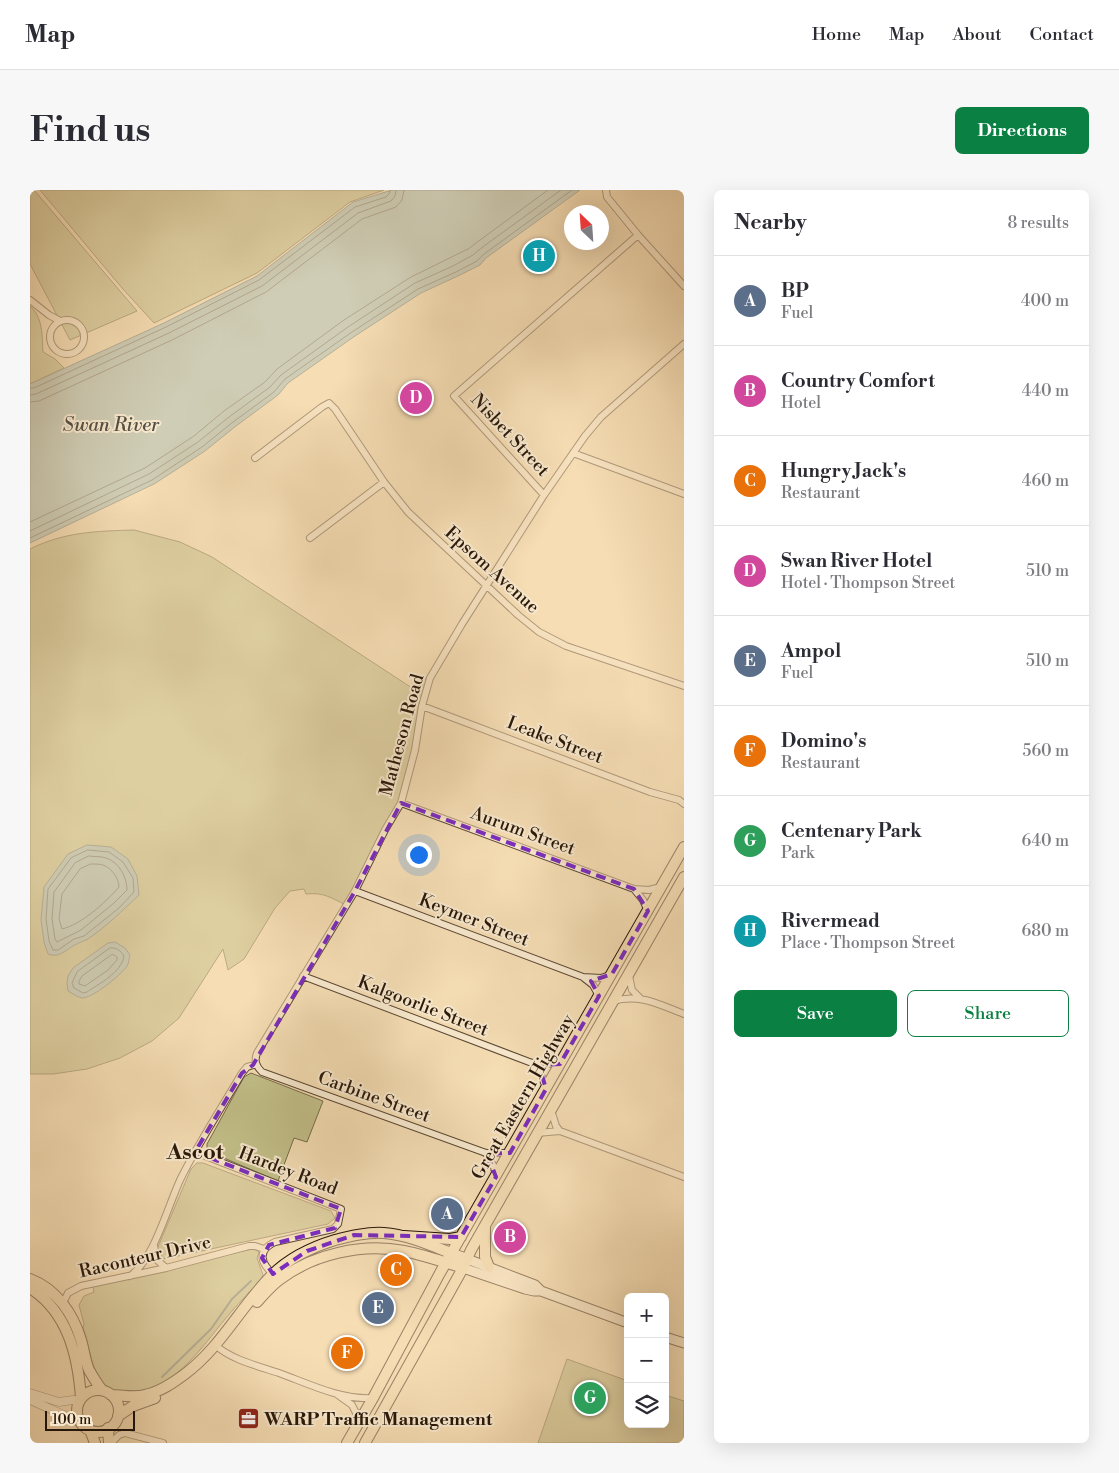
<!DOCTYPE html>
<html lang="en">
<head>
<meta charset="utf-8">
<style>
	:root { --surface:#fff; --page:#f7f7f7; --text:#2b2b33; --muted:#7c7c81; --line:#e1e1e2; --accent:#0b8043 }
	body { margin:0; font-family:"Libre Bodoni",serif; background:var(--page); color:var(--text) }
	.controls { position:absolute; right:15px; bottom:15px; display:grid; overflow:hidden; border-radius:8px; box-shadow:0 5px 20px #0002 }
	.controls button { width:45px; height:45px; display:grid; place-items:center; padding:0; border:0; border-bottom:1px solid var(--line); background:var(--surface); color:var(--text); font:25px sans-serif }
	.compass { position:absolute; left:534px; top:15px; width:45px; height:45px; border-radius:50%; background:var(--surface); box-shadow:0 5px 20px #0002; rotate:335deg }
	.scale { position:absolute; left:15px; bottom:12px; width:90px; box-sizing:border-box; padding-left:5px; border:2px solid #291709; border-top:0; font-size:14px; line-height:18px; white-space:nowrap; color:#291709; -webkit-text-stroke:4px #f8e9ce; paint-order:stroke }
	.you { position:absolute; left:388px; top:664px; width:18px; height:18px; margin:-12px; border:4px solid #fff; border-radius:50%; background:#1a73e8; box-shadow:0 0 0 8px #1a73e833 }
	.badge { display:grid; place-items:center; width:32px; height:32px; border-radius:50%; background:var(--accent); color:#fff; font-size:16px; font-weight:700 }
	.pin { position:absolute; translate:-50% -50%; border:2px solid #fff; box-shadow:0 1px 5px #0006 }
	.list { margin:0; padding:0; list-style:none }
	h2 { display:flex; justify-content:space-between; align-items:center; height:65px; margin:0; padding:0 20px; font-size:21px }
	h2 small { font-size:16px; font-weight:400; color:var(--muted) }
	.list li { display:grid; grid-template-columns:32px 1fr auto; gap:15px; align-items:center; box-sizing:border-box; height:90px; padding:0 20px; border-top:1px solid var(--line) }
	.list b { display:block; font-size:19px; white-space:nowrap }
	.list p { margin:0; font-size:16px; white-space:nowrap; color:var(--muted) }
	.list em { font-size:16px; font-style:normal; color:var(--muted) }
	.actions { display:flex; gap:10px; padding:15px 20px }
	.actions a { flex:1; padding:11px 0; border:1px solid var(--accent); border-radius:8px; text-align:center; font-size:18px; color:var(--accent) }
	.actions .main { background:var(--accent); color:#fff }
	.icon { flex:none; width:28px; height:28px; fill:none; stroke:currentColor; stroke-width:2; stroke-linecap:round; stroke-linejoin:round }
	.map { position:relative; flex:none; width:654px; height:1253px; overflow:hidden; border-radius:8px }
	header { display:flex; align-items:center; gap:30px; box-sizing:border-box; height:70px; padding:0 25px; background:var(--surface); border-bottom:1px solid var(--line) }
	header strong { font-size:24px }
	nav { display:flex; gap:28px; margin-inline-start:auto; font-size:18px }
	.intro { display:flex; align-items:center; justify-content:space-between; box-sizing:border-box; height:120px; padding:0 30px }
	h1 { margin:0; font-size:35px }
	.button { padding:12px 22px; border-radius:8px; background:var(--accent); color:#fff; font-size:18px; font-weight:700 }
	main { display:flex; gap:30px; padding:0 30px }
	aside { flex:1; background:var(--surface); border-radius:8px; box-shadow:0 5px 20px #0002 }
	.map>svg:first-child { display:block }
	.green { fill:#c2bf89; stroke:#766b49 }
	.water { fill:#a0bab7; stroke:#707971 }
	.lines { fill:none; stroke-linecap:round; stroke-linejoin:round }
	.shore { stroke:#646860; stroke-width:1 }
	.stream { stroke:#707971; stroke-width:2 }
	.minor-casing { stroke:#5c4834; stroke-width:8 }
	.tertiary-casing { stroke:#5c4834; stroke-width:9 }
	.secondary-casing { stroke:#291709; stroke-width:11 }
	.primary-casing { stroke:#291709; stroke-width:12 }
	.trunk-casing { stroke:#291709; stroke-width:12 }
	.minor { stroke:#f8e9ce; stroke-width:6 }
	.tertiary { stroke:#f8e9ce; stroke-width:8 }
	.secondary { stroke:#f8e9ce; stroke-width:9 }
	.primary { stroke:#f5ddb4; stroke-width:10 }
	.trunk { stroke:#f5ddb4; stroke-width:10 }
	.marked { fill:none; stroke:#7b2cbf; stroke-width:4; stroke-dasharray:10 6; stroke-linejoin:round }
	.labels { text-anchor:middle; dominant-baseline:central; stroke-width:4; stroke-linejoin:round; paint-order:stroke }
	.street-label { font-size:18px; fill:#291709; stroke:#f8e9ce }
	.poi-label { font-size:18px; font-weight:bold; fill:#291709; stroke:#f8e9ce; text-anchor:start }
	.water-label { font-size:19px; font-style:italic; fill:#535046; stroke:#f8e9ce }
	.district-label { font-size:22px; font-weight:bold; fill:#291709; stroke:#f8e9ce }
</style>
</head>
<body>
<header>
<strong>Map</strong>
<nav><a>Home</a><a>Map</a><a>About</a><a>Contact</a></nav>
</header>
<div class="intro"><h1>Find us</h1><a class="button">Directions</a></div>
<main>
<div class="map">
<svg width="654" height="1253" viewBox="0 0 654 1253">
	<rect width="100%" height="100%" fill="#f5ddb4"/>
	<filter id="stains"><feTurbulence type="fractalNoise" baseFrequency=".004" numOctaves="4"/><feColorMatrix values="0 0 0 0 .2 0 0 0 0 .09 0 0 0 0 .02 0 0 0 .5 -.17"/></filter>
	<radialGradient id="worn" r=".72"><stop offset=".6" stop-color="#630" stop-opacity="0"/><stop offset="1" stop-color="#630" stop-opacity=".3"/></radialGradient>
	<path class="green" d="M0,0H4L107,121L40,150L0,74Z
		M10,0H354L320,12L227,83L124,133L92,98Z
		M0,116C13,127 12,146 13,162L25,169L34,178L0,194Z
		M104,340L150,352L182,367L382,498L386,491L400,488L371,613L316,715C301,708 294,702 276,704L274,699L260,701L245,718L214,769L198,780L193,759L149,828L122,851L90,868L57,879L23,884H0V359C34,342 67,341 104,340Z
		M221,883L293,911L277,952L264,948L248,991L182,963L177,959V954L214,887Z
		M167,973H173L301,1021L305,1028L298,1034L134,1069L130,1064L127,1059L161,979Z
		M223,1059H227L229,1063L227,1068L233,1085L230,1091C218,1103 207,1115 196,1128C172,1157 139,1207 95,1202C89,1201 82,1202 77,1197C61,1184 60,1156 53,1138L54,1134L49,1115L54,1106L64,1102L62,1094Z
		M537,1169L598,1191V1234H635V1205L654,1211V1253H508Z"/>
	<path class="water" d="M362,0H550L456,68L450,75L428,86L391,103L325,146L258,193L248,205L206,236L175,261L124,294L0,353V194L134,133L227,86L323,12Z
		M57,655L81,657L98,669L107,686L109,705C93,720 76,737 58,749C54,751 50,752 47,754C37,758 30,769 18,764L14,752L11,730L14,697L38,664Z
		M85,752L95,758L100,765C99,768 99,773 97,776C91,785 63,808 52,808C47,807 42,803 38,801L37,793L38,786L43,778L78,753Z"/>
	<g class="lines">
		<path class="shore" d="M0,198H4L136,137L229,90L325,17L356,7L359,4L360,0
			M0,205L6,204L139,143L232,96L328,23L361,11L365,6L366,0
			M0,212L9,211L142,150L236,102L332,29L366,17L372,10L374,0
			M0,332L115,278L164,246L194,221L235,192L247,179L314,130L381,87L438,59L446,53L518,0
			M0,341L119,284L168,252L199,227L240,197L251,185L318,137L385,93L423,76L443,65L450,59L531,0
			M0,348L122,290L172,257L203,232L244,202L255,189L322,142L388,99L426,82L447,71L454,64L542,0
			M58,660L79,662L93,672L103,688L104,702L89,718L54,746L44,749L28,760H23L19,751L16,729L18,699L41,668Z
			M59,666C64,667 71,666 76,668C89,672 97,687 97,700L84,713L51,740L27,752L25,749L22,729L24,702L45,673Z
			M61,674C65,674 70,674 73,675C82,678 89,689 89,697C75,713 52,734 32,739L29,729L32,704L50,679Z
			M80,758C86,757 91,761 94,766C91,783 70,793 57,802L53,803L44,798L42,793L47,782Z
			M84,765L87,767V770L78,780L55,796L49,794V791L52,786L81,765Z"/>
		<path class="stream" d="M132,1187L181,1139L202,1109L221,1091"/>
		<defs>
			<path id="minor" d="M576,0L577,7L608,45L654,96
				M0,110L19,125L30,131
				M20 147a17 17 0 1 1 34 0a17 17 0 1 1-34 0Z
				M543,263L654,304
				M225,268L292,217L299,213L305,219L354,292L378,322L488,425L509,442L536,456L654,496
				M514,305L424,206L608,45
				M280,348L354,292
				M392,516L620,602L649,610L654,614
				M371,613L604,699L619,700L631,697
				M604,699L613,710L618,721
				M325,701L553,787L571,788L580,785
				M273,786L502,873L530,874
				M599,786L602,800L610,808
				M554,788L563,795L569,806
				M583,811C610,803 630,815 654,824
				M502,873L512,887L516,898
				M521,920L526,936L530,941
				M507,943L530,941L654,987
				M165,962L311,1019L308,1034L303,1039L245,1052C226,1061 231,1074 245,1086
				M456,963L464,977L466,987
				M480,963H456L232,882C226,876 224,871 227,863L325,701L355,640L371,613L385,560L392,516L400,488L432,434L514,305L555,246L571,227L654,154
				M124,1055L126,1069L136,1078
				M100,1086C124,1070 138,1015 151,988C169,952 192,917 212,883L217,877L226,874
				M32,1115L38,1103L51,1096L136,1078L219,1056H225L234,1059
				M185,1155C202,1170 228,1176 249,1183C279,1194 311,1210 343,1208
				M308,1205L322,1215L330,1231
				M81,1253L89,1245L95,1243L133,1253"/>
			<path id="tertiary" d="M0,1203L29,1212L43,1210L49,1211
				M0,1210L43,1229L49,1230"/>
			<path id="secondary" d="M437,1069L505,1095L511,1101L598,1133
				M433,1078L495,1099L504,1101H511
				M635,1147L654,1153"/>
			<path id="primary" d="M0,1089C26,1099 43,1123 51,1150C54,1160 55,1171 59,1180C63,1187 67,1194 72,1200
				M0,1098C38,1122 48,1166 51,1208
				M227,1112C234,1104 241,1096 249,1090C283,1064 332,1053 374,1061C394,1065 414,1072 433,1078
				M47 1221a21 21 0 1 1 42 0a21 21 0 1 1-42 0Z
				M81,1205C93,1205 104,1208 115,1205C130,1202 143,1193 155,1184C191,1157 211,1116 242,1085C259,1068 282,1057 305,1050C321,1046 337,1042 354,1043C382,1045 410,1060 437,1069
				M88,1226L103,1216L125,1208
				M78,1238L79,1253
				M60,1240L65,1253"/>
			<path id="trunk" d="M455,1037V1067L459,1077
				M374,1046L420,1049L431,1047
				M317,1253L343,1208L410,1083L654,657
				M335,1253L433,1078L441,1060L654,687"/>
		</defs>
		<use href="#minor" class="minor-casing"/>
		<use href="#tertiary" class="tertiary-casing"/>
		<use href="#secondary" class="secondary-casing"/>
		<use href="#primary" class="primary-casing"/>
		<use href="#trunk" class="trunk-casing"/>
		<use href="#minor" class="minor"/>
		<use href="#tertiary" class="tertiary"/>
		<use href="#secondary" class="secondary"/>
		<use href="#primary" class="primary"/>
		<use href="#trunk" class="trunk"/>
	</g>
	<path d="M0 0H654V1253H0ZM371,613L604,699L618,721L582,784L561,791L569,806L530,874L509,875L516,899L480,963L457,964L466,987L431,1047L324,1045L277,1061L243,1084L232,1068L239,1055L305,1038L311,1019L165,962L212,883L223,875L325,701Z" fill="#f5ddb4" fill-opacity=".55" fill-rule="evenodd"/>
	<path class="marked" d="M371,613L604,699L618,721L582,784L561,791L569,806L530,874L509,875L516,899L480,963L457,964L466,987L431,1047L324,1045L277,1061L243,1084L232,1068L239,1055L305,1038L311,1019L165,962L212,883L223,875L325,701Z"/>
	<defs>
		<symbol id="office-square" viewBox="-11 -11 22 22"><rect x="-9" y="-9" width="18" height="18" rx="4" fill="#8f2418" stroke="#f8e9ce"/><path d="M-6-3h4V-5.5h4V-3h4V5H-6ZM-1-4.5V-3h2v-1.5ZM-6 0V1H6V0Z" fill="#fff"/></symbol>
	</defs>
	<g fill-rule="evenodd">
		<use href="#office-square" x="206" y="1216" width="25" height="25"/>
	</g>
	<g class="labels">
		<g class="street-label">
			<text transform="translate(480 245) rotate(47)">Nisbet Street</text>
			<text transform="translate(462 380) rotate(42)">Epsom Avenue</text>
			<text transform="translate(372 545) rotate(-75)">Matheson Road</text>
			<text transform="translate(525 550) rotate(21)">Leake Street</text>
			<text transform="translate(493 641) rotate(20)">Aurum Street</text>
			<text transform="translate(444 730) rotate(21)">Keymer Street</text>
			<text transform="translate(393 816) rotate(21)">Kalgoorlie Street</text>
			<text transform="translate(344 907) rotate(20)">Carbine Street</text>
			<text transform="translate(493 907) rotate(-60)">Great Eastern Highway</text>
			<text transform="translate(258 981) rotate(21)">Hardey Road</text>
			<text transform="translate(115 1067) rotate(-13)">Raconteur Drive</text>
		</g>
		<g class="poi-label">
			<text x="234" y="1229">WARP Traffic Management</text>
		</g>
		<g class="water-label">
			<text x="81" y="235">Swan River</text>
		</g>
		<g class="district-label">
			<text x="165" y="962">Ascot</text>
		</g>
	</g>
	<rect width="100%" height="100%" filter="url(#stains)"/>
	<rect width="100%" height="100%" fill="url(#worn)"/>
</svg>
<div class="controls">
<button>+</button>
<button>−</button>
<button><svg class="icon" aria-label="layers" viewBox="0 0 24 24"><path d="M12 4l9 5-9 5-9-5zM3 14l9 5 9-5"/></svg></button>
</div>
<svg class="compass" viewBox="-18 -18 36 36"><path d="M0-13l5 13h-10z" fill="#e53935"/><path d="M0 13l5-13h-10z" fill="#7c7c81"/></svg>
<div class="scale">100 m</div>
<div class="you"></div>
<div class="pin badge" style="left:417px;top:1024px;background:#5c6f8a">A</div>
<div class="pin badge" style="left:480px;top:1047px;background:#d1479c">B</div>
<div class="pin badge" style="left:366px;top:1080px;background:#e8710a">C</div>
<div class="pin badge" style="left:386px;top:208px;background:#d1479c">D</div>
<div class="pin badge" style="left:348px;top:1118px;background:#5c6f8a">E</div>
<div class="pin badge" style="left:317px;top:1163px;background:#e8710a">F</div>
<div class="pin badge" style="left:560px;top:1208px;background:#2e9e5b">G</div>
<div class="pin badge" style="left:509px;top:66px;background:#0f9aa8">H</div>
</div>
<aside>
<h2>Nearby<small>8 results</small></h2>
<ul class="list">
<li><span class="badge" style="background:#5c6f8a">A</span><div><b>BP</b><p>Fuel</p></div><em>400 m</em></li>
<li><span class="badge" style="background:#d1479c">B</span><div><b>Country Comfort</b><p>Hotel</p></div><em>440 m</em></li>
<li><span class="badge" style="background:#e8710a">C</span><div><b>Hungry Jack's</b><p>Restaurant</p></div><em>460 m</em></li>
<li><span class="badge" style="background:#d1479c">D</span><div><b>Swan River Hotel</b><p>Hotel · Thompson Street</p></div><em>510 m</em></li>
<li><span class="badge" style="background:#5c6f8a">E</span><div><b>Ampol</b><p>Fuel</p></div><em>510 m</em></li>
<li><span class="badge" style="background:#e8710a">F</span><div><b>Domino's</b><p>Restaurant</p></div><em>560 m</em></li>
<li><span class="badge" style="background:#2e9e5b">G</span><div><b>Centenary Park</b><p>Park</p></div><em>640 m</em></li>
<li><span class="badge" style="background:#0f9aa8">H</span><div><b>Rivermead</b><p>Place · Thompson Street</p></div><em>680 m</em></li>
</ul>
<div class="actions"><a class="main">Save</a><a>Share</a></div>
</aside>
</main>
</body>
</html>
